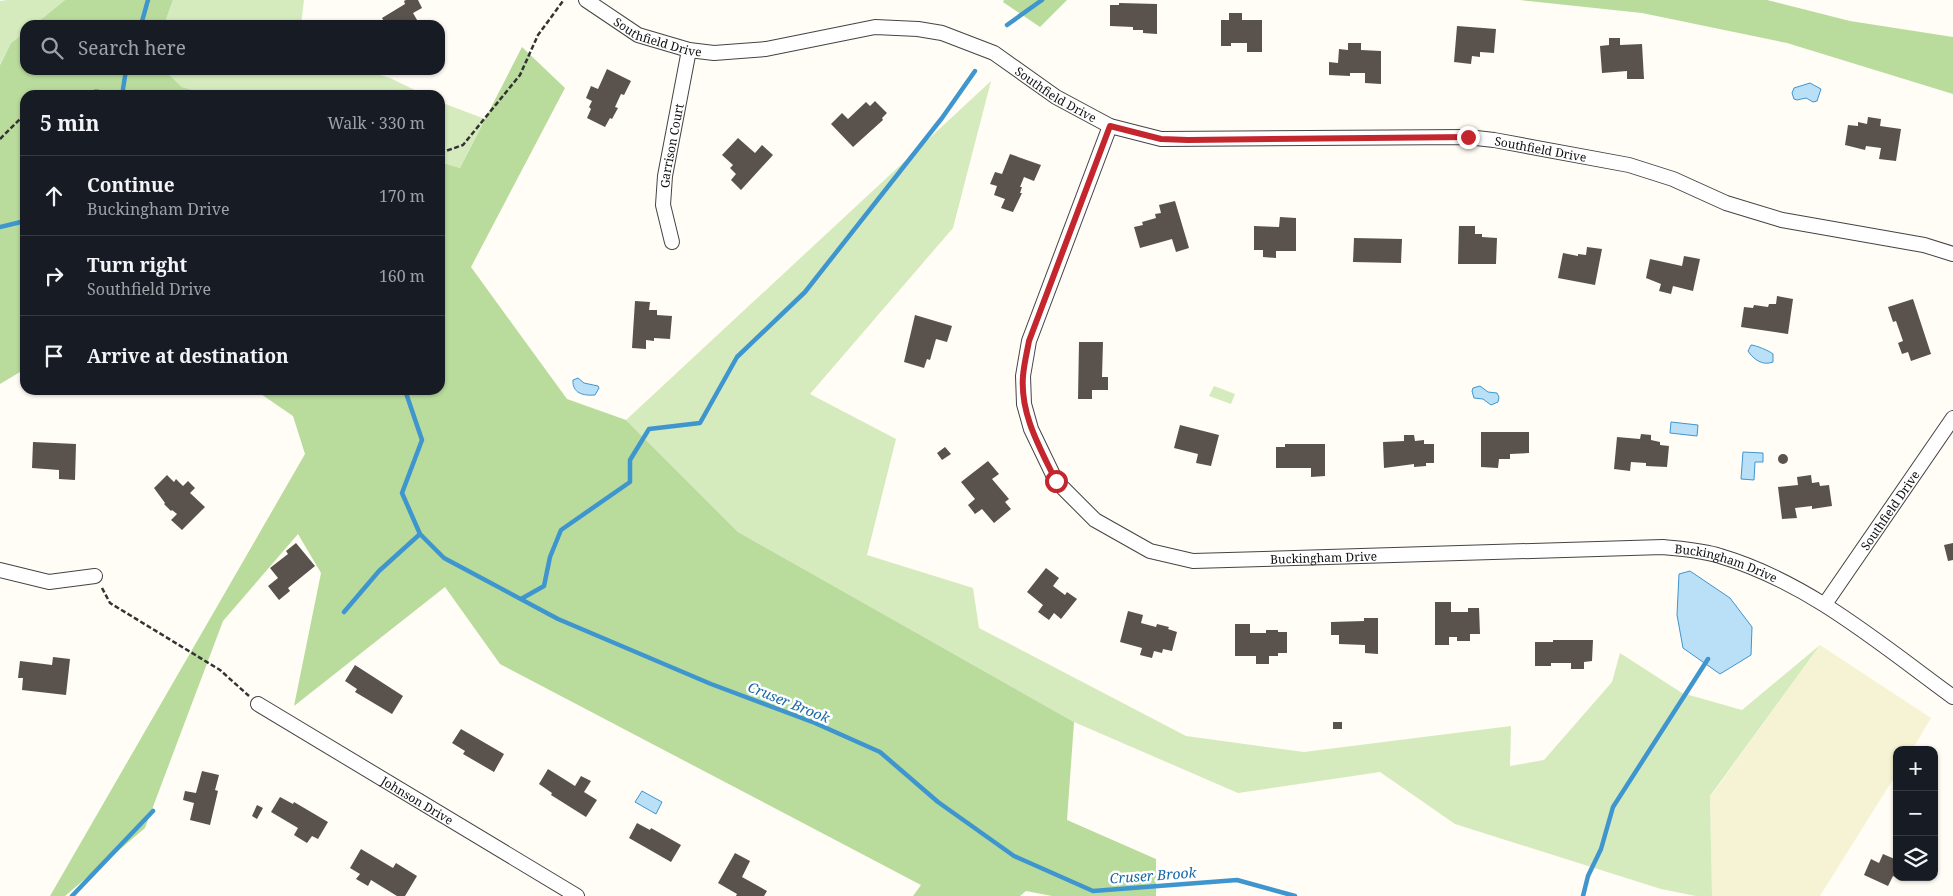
<!DOCTYPE html>
<html lang="en">
<head>
<meta charset="utf-8">
<style>
	:root { --surface:#171b24; --page:#20242c; --text:#f1f3f6; --muted:#9ea1a6; --line:#363941 }
	body { margin:0; font-family:"Noto Serif",serif; background:var(--page); color:var(--text) }
	.controls { position:absolute; right:15px; bottom:15px; display:grid; overflow:hidden; border-radius:10px; box-shadow:0 1px 4px #0004 }
	.controls button { width:45px; height:45px; display:grid; place-items:center; padding:0; border:0; border-bottom:1px solid var(--line); background:var(--surface); color:var(--text); font:25px sans-serif }
	.stop { position:absolute; width:15px; height:15px; margin:-11px; border:4px solid #c4262e; border-radius:50%; background:#fff }
	.stop.end { background:#c4262e; border-color:#fff; box-shadow:0 1px 5px #0008 }
	.list { margin:0; padding:0; list-style:none }
	h2 { display:flex; justify-content:space-between; align-items:center; height:65px; margin:0; padding:0 20px; font-size:21px }
	h2 small { font-size:16px; font-weight:400; color:var(--muted) }
	.list li { display:grid; grid-template-columns:32px 1fr auto; gap:15px; align-items:center; box-sizing:border-box; height:80px; padding:0 20px; border-top:1px solid var(--line) }
	.list b { display:block; font-size:19px; white-space:nowrap }
	.list p { margin:0; font-size:16px; white-space:nowrap; color:var(--muted) }
	.list em { font-size:16px; font-style:normal; color:var(--muted) }
	.icon { flex:none; width:28px; height:28px; fill:none; stroke:currentColor; stroke-width:2; stroke-linecap:round; stroke-linejoin:round }
	.map { position:relative; flex:none; width:1953px; height:896px; overflow:hidden }
	.search { position:absolute; background:var(--surface); box-shadow:0 1px 4px #0004; left:20px; top:20px; width:425px; height:55px; display:flex; align-items:center; gap:12px; box-sizing:border-box; padding:0 18px; border-radius:15px; color:var(--muted); font-size:19px }
	.panel { position:absolute; background:var(--surface); box-shadow:0 1px 4px #0004; left:20px; top:90px; width:425px; height:305px; border-radius:15px }
	.map>svg:first-child { display:block }
	.farmland { fill:#f6f3d4 }
	.green { fill:#d5ebbd }
	.forest { fill:#b9dc9c }
	.water { fill:#b9e0f7; stroke:#3f96cf }
	.lines { fill:none; stroke-linecap:round; stroke-linejoin:round }
	.stream { stroke:#3f96cf; stroke-width:4.5 }
	.building { fill:#5a524d }
	.street-casing { stroke:#444; stroke-width:16 }
	.path { stroke:#333; stroke-width:2.5; stroke-dasharray:5 2.5; stroke-linecap:butt }
	.street { stroke:#fff; stroke-width:14 }
	.route { stroke:#c4262e; stroke-width:6 }
	.labels { text-anchor:middle; dominant-baseline:central; stroke-width:5; stroke-linejoin:round; paint-order:stroke }
	.street-label { font-size:12px; fill:#111; stroke:#fff }
	.water-label { font-size:14px; font-style:italic; fill:#1768a6; stroke:#fff }
</style>
</head>
<body>
<div class="map">
<svg width="1953" height="896" viewBox="0 0 1953 896">
	<rect width="100%" height="100%" fill="#fffdf5"/>
	<path class="farmland" d="M1820,645L1931,718L1912,750H1897V773L1820,896H1712L1710,797Z"/>
	<path class="green" d="M7,0H65L34,25H25V32L11,43L0,64V1Z
		M173,0H304L301,25H164Z
		M164,70H363L390,78L425,95H209L182,87Z
		M991,81L953,228L810,394L896,439L867,555L973,588L979,628L1186,736L1304,752L1511,726L1510,766L1544,760L1612,682L1620,653L1682,693L1742,710L1820,645L1710,796L1712,896H1696L1661,889L1455,824L1380,772L1238,793L1074,722L738,532L626,420Z
		M440,102L485,119L460,168L440,162Z
		M1214,386L1235,394L1231,404L1209,396Z"/>
	<path class="forest" d="M65,0H173L164,25H34Z
		M1004,0H1067L1040,27L1003,2Z
		M1520,0H1767L1850,21L1953,37V94L1787,43L1642,13Z
		M25,32V70H164L182,87L209,95H25V369L0,384V65L11,43Z
		M522,47L565,88L471,267L567,399L626,420L738,532L1074,722L1067,820L1156,859V896H1052L1026,891L1020,896H913L921,885L500,664L445,587L294,706L321,573L298,534L223,621L145,828L65,896H50L305,454L293,416L255,390H440V162L460,168Z"/>
	<path class="water" d="M1810,83L1821,89L1817,101L1813,102L1806,98L1797,100L1794,99L1792,93L1794,88Z
		M1751,345C1755,345 1770,351 1773,354V362C1763,366 1754,360 1748,351Z
		M578,378L584,383L598,386L599,388L595,395C583,396 572,393 573,380Z
		M1480,386L1488,392L1497,393L1499,397L1498,402L1491,405L1483,399L1474,398L1472,391L1473,388Z
		M1671,422L1698,425L1697,436L1670,433Z
		M1743,452L1763,453V462H1755L1754,480L1741,479Z
		M1690,571L1730,598L1752,627L1751,655L1720,674L1683,648L1677,615L1679,574Z
		M642,791L662,802L656,814L635,802Z"/>
	<g class="lines">
		<path class="stream" d="M141,25L148,0
			M1007,25L1042,0
			M123,89L126,70
			M0,227L25,221
			M405,390L422,440L402,493L420,534L444,558L558,619L711,684L815,723L880,752L938,802L1014,856L1093,891L1237,880L1295,896
			M521,599L544,586L550,557L561,530L630,482V460L649,429L700,423L737,357L805,292L942,118L975,71
			M344,612L379,571L420,534
			M72,896L153,811
			M1583,896L1588,876L1601,849L1613,807L1708,659"/>
	</g>
	<path class="building" d="M406,0H418L422,8L413,13L420,25H386L382,18L405,4L404,1Z
		M1119,3L1157,4V34L1143,33V30H1133V27L1110,26V5H1119Z
		M1229,13H1242V20H1262V52H1247V43H1231V46H1221V20H1229Z
		M1457,26L1496,29L1494,53L1480,52V57L1472,56L1471,64L1454,62Z
		M1609,38H1620V45L1642,44L1644,79H1627V71L1602,73L1600,46L1609,45Z
		M1348,43H1361V50L1381,51V84L1365,83V73H1350V76L1329,75V62L1338,63L1339,49L1348,50Z
		M607,69L631,81L624,95L621,94L615,107L618,108L612,119L610,118L605,127L587,118L591,109L589,107L592,101L586,98L591,86L598,89Z
		M875,101L887,113L882,118L883,120L853,147L831,124L842,113L848,119L866,102L870,106Z
		M1868,117L1881,119L1880,126L1901,129L1896,161L1879,159L1881,148L1866,146L1865,150L1845,145L1848,125L1858,126V122L1867,124Z
		M738,138L755,153L762,145L773,155L741,190L731,180L736,174L730,168L733,165L722,155Z
		M1010,154L1041,165L1034,181L1024,177L1020,187H1022L1020,193H1022L1013,212L1001,208L1005,199L994,195L997,186L990,184L995,172L1002,174Z
		M1175,201L1189,248L1176,252L1172,239L1140,248L1134,227L1143,225L1142,222L1156,218L1155,214L1161,213L1159,205Z
		M1280,217L1296,218V251H1276V258L1263,257V250H1254V226L1279,227Z
		M1459,226H1475V234H1482V237L1497,238L1496,264H1458Z
		M1354,238L1402,239L1401,263L1353,262Z
		M1587,247L1602,249L1595,285L1558,278L1563,253L1578,256V254L1586,255Z
		M1684,256L1700,259L1693,291L1673,286L1671,294L1659,291L1661,284L1646,278L1650,259L1682,266Z
		M1777,296L1793,299L1788,334L1741,327L1744,307L1753,308L1754,305L1768,307L1769,304H1776Z
		M1913,299L1931,354L1911,361L1908,352L1902,354L1898,343L1903,341L1896,321L1893,322L1888,307Z
		M635,301L650,302L649,310H657V315L672,316L670,339L654,338V341L646,340V349L632,348Z
		M915,315L952,326L947,342L936,339L930,360L927,359L924,368L904,362Z
		M1079,342H1103L1102,377H1108V390H1092V399H1078Z
		M1180,425L1219,435L1211,466L1196,463L1198,454L1174,448Z
		M1481,432H1529V453L1510,454V459H1499L1498,468L1481,467Z
		M1641,434L1651,435V440L1660,442V445L1669,446L1667,467L1646,466V463L1631,462L1630,471L1614,469L1617,437L1640,439Z
		M1404,435H1414L1415,441L1424,440V444H1434V463H1426V466L1414,467V464L1384,468L1383,442L1404,441Z
		M33,442L76,444L75,480L59,479V470L32,468Z
		M1285,444H1325V476L1311,477V468H1276V447H1285Z
		M945,447L951,454L942,460L937,453Z
		M1778 459a5 5 0 1 1 10 0a5 5 0 1 1-10 0Z
		M988,461L999,474L992,479L1009,499L1005,502L1011,509L994,523L982,509L975,514L968,505L975,499L961,482Z
		M167,475L174,482L176,479L183,486L188,481L195,488L190,493L205,507L182,530L171,520L177,514L172,510L171,511L164,504L165,503L154,488Z
		M1811,475L1812,483L1819,482L1820,486L1829,485L1832,506L1812,509V506L1795,508L1797,518L1782,519L1778,487L1798,485L1797,477Z
		M296,543L315,566L288,588L290,591L279,600L268,586L278,578L270,568L288,554L286,551Z
		M1953,543V560L1948,561L1944,545Z
		M1046,568L1059,578L1053,586L1065,595L1067,592L1077,599L1061,619L1054,613L1049,620L1038,612L1043,605L1027,592Z
		M1435,602H1451V612H1468V608H1479L1480,634H1470V641H1457V637H1449V645H1435Z
		M1128,611L1143,615L1141,623L1156,627L1157,624L1169,627L1168,629L1177,632L1172,651L1163,649L1162,653L1154,651L1152,658L1140,655L1142,648L1120,642Z
		M1364,618H1378V654L1365,653V645L1339,644V635H1331V622L1364,621Z
		M1235,624H1250V633H1266V630H1278V632H1287V653H1278V656H1269V664H1256V656H1235Z
		M1553,640H1593L1592,661L1584,662V669H1571V663H1551V666H1535V642H1553Z
		M53,657L70,659L66,695L22,690L23,678H18L20,661L52,665Z
		M355,665L403,696L392,714L355,692L357,689L345,681Z
		M1333,722H1342V729H1333Z
		M461,729L504,754L494,772L463,754L465,751L452,743Z
		M548,769L575,786L581,776L591,781L584,792L597,800L586,817L551,795L552,793L539,784Z
		M202,771L219,775L215,790L218,791L210,825L190,820L194,803L183,800L185,791L196,793Z
		M280,797L293,804L294,802L328,822L318,839L312,836L307,843L294,835L298,828L271,812Z
		M257,805L263,808L257,819L252,816Z
		M637,823L650,830L651,828L681,845L671,862L629,838Z
		M361,849L393,868L396,863L417,876L405,896H397L371,880L368,886L356,879L360,874L350,868Z
		M735,853L750,861L742,877L767,891L764,896H736L737,894L718,883Z
		M1883,854L1897,860V878L1893,876L1888,886L1864,875L1871,859L1879,863Z"/>
	<g class="lines">
		<defs>
			<g id="street">
				<path id="s1" d="M586,0L638,35L689,50L714,53L766,49L875,27L918,29L942,33L994,53L1056,97L1110,126L1161,139L1467,137L1494,140L1629,165L1673,179L1726,203L1782,220L1924,245L1953,254"/>
				<path id="s2" d="M1110,126L1029,341L1023,376L1024,404L1031,429L1056,481L1095,520L1150,551L1193,561L1663,547C1682,549 1702,550 1720,556C1808,582 1879,643 1953,697"/>
				<path id="s3" d="M672,242L663,205L665,176L689,50"/>
				<path d="M0,570L49,582L95,576"/>
				<path id="s4" d="M1825,604L1953,418"/>
				<path id="s5" d="M258,704L577,896"/>
			</g>
		</defs>
		<use href="#street" class="street-casing"/>
		<path class="path" d="M43,95L45,92L100,91L114,95
			M0,139L25,114
			M440,153L463,145L520,75L538,35L563,1
			M102,588L110,603L220,670L249,696"/>
		<use href="#street" class="street"/>
	</g>
	<g class="lines">
		<path class="route" d="M1056,481C1040,448 1020,414 1023,376C1024,364 1027,352 1029,341L1110,126L1161,139L1188,140L1468,137"/>
	</g>
	<g class="labels">
		<g class="street-label">
			<text stroke="none"><textPath href="#s1" startOffset="82">Southfield Drive</textPath></text>
			<text stroke="none"><textPath href="#s1" startOffset="502">Southfield Drive</textPath></text>
			<text stroke="none"><textPath href="#s3" startOffset="98">Garrison Court</textPath></text>
			<text stroke="none"><textPath href="#s1" startOffset="998">Southfield Drive</textPath></text>
			<text stroke="none"><textPath href="#s4" startOffset="114">Southfield Drive</textPath></text>
			<text stroke="none"><textPath href="#s2" startOffset="670">Buckingham Drive</textPath></text>
			<text stroke="none"><textPath href="#s2" startOffset="1075">Buckingham Drive</textPath></text>
			<text stroke="none"><textPath href="#s5" startOffset="186">Johnson Drive</textPath></text>
		</g>
		<g class="water-label">
			<text transform="translate(789 702) rotate(22)">Cruser Brook</text>
			<text transform="translate(1153 875) rotate(-4)">Cruser Brook</text>
		</g>
	</g>
</svg>
<div class="controls">
<button>+</button>
<button>−</button>
<button><svg class="icon" aria-label="layers" viewBox="0 0 24 24"><path d="M12 4l9 5-9 5-9-5zM3 14l9 5 9-5"/></svg></button>
</div>
<div class="stop" style="left:1056px;top:481px"></div>
<div class="stop end" style="left:1468px;top:137px"></div>
<div class="search"><svg class="icon" aria-label="search" viewBox="0 0 24 24"><circle cx="10" cy="10" r="6"/><path d="M15 15l6 6"/></svg>Search here</div>
<section class="panel">
<h2>5 min<small>Walk · 330 m</small></h2>
<ul class="list">
<li><svg class="icon" aria-label="ahead" viewBox="0 0 24 24"><path d="M12 20V5M6 11l6-6 6 6"/></svg><div><b>Continue</b><p>Buckingham Drive</p></div><em>170 m</em></li>
<li><svg class="icon" aria-label="right" viewBox="0 0 24 24"><path d="M7 20v-9h11M14 6l5 5-5 5"/></svg><div><b>Turn right</b><p>Southfield Drive</p></div><em>160 m</em></li>
<li><svg class="icon" aria-label="arrive" viewBox="0 0 24 24"><path d="M6 21V4h12l-3 4 3 4H6"/></svg><div><b>Arrive at destination</b></div></li>
</ul>
</section>
</div>
</body>
</html>
